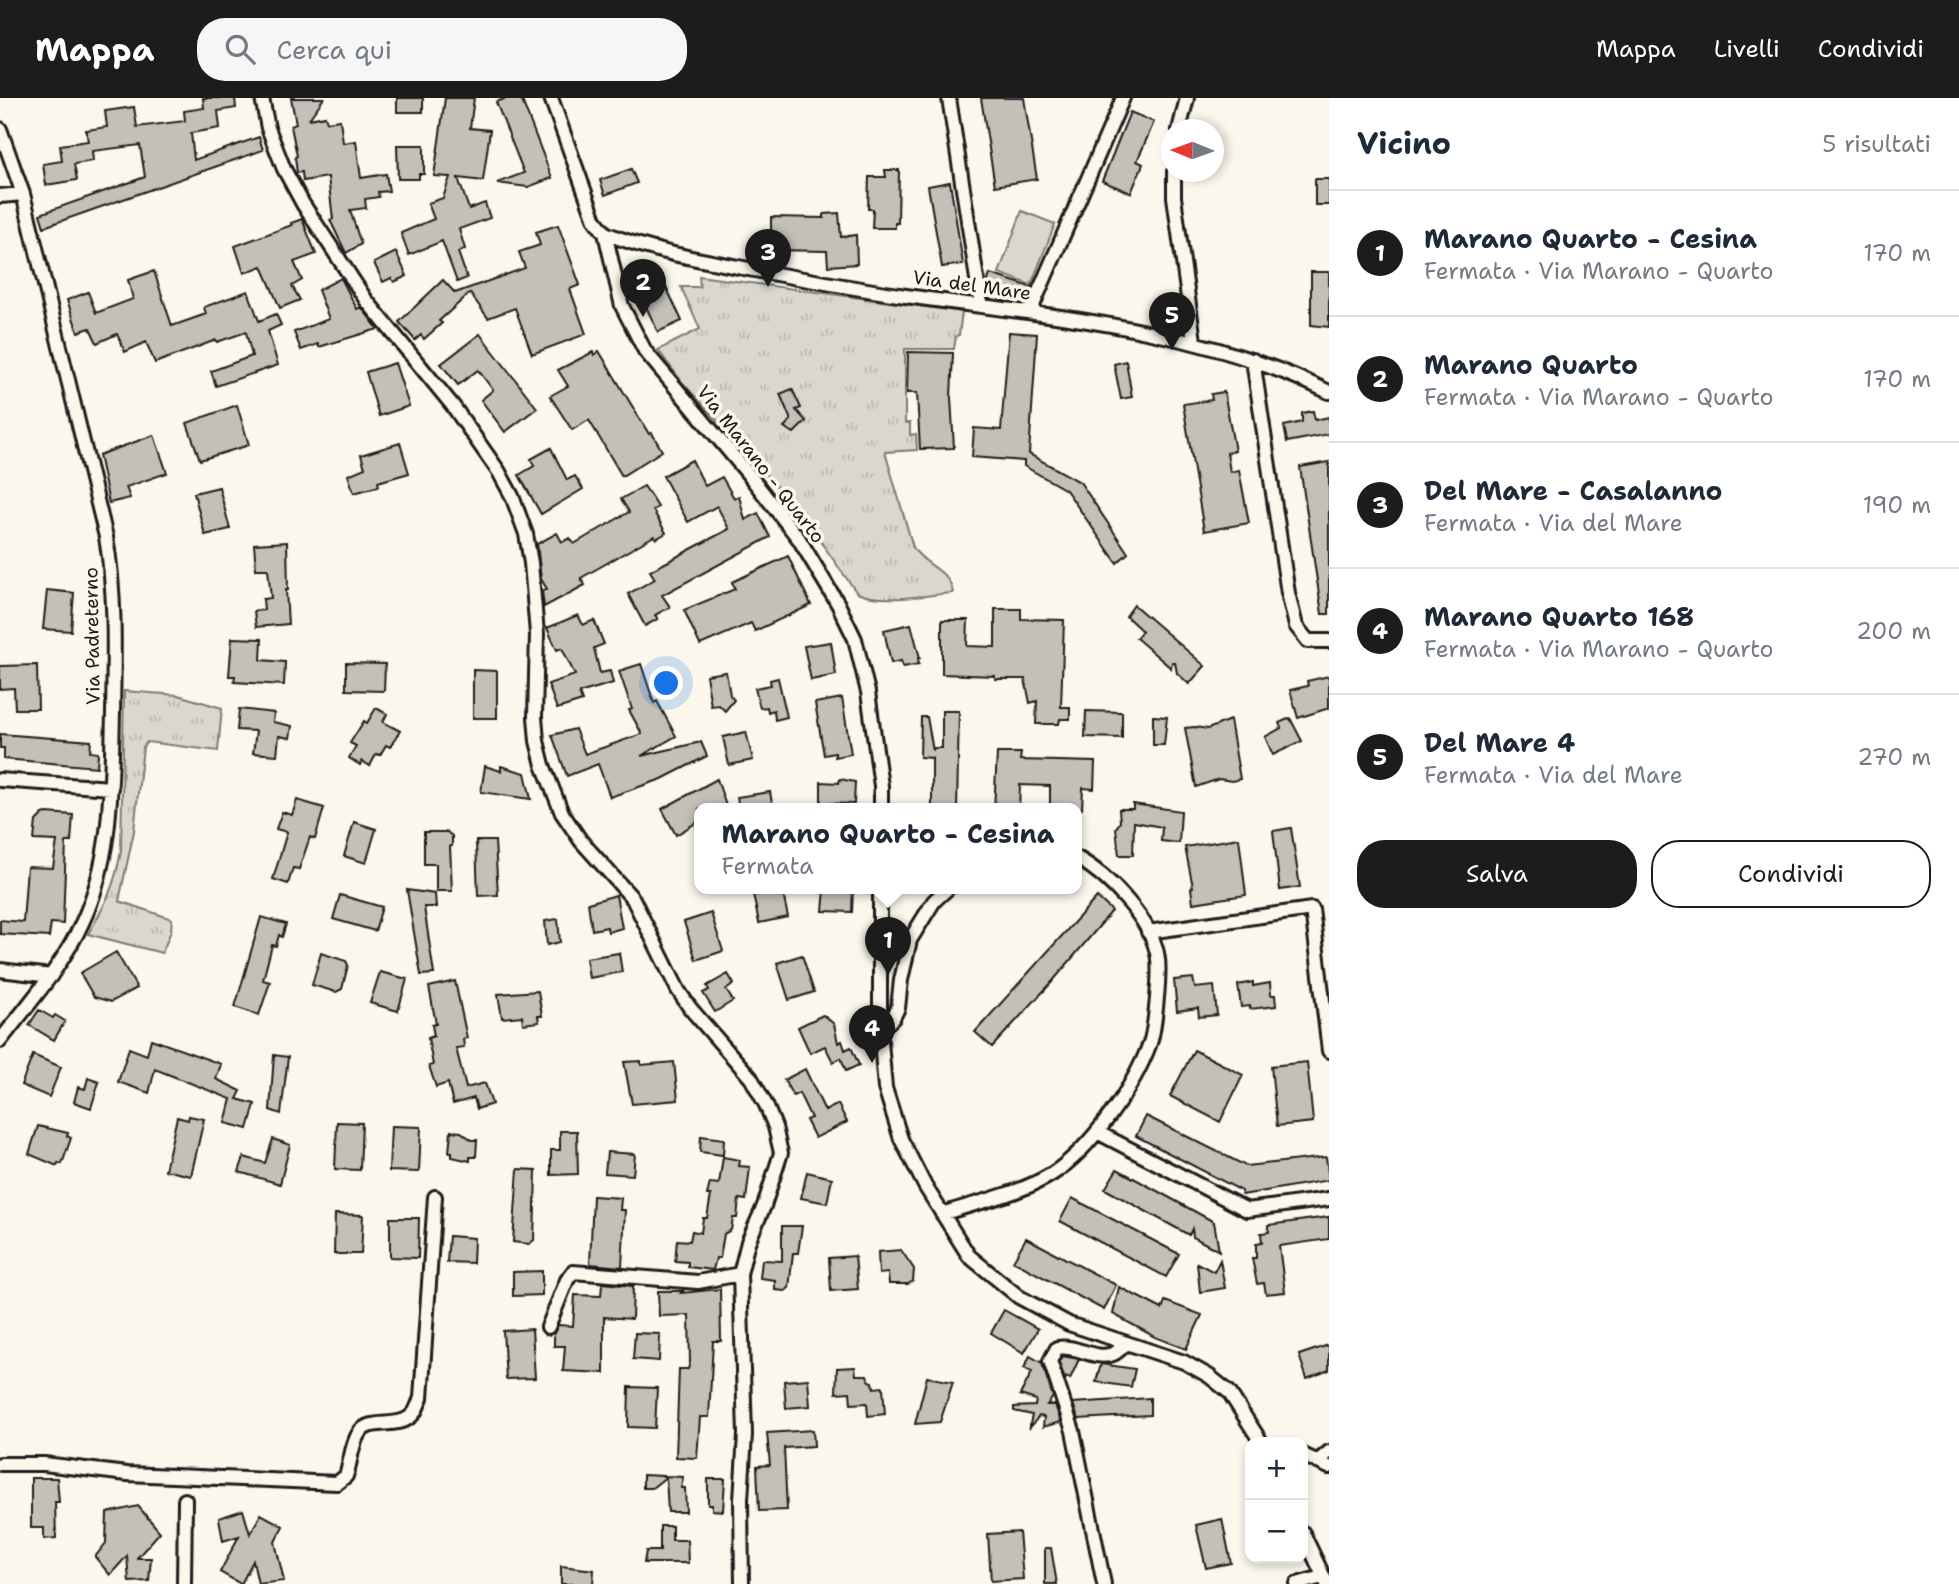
<!DOCTYPE html>
<html lang="it">
<head>
<meta charset="utf-8">
<style>
	:root { --surface:#fff; --page:#f6f6f7; --text:#1f2937; --muted:#747a83; --line:#e0e1e3; --accent:#1c1c1c }
	body { margin:0; font-family:"Shantell Sans",sans-serif; background:var(--page); color:var(--text) }
	.controls { position:absolute; right:21px; bottom:21px; display:grid; overflow:hidden; border-radius:14px; box-shadow:0 4px 10px #0003 }
	.controls button { width:63px; height:63px; display:grid; place-items:center; padding:0; border:0; border-bottom:2px solid var(--line); background:var(--surface); color:var(--text); font:35px sans-serif }
	.compass { position:absolute; left:1161px; top:21px; width:63px; height:63px; border-radius:50%; background:var(--surface); box-shadow:0 4px 10px #0003; rotate:271deg }
	.you { position:absolute; left:667px; top:586px; width:24px; height:24px; margin:-18px; border:5px solid #fff; border-radius:50%; background:#1a73e8; box-shadow:0 0 0 10px #1a73e833 }
	.badge { display:grid; place-items:center; width:46px; height:46px; border-radius:50%; background:var(--accent); color:#fff; font-size:23px; font-weight:700 }
	.pin { position:absolute; translate:-50% -58px; filter:drop-shadow(0 2px 4px #0008) }
	.pin::after { content:''; position:absolute; top:37px; width:24px; height:21px; background:inherit; clip-path:polygon(0 0,100% 0,50% 100%) }
	.popup { position:absolute; left:694px; top:705px; width:388px; height:91px; box-sizing:border-box; display:grid; place-content:center; border-radius:14px; background:var(--surface); filter:drop-shadow(0 2px 5px #0005); font-size:23px; white-space:nowrap; color:var(--muted) }
	.popup b { font-size:26px; color:var(--text) }
	.popup::after { content:''; position:absolute; left:50%; top:100%; margin-left:-14px; border:14px solid transparent; border-top-color:var(--surface) }
	.list { margin:0; padding:0; list-style:none }
	h2 { display:flex; justify-content:space-between; align-items:center; height:91px; margin:0; padding:0 28px; font-size:30px }
	h2 small { font-size:23px; font-weight:400; color:var(--muted) }
	.list li { display:grid; grid-template-columns:46px 1fr auto; gap:21px; align-items:center; box-sizing:border-box; height:126px; padding:0 28px; border-top:2px solid var(--line) }
	.list b { display:block; font-size:26px; white-space:nowrap }
	.list p { margin:0; font-size:23px; white-space:nowrap; color:var(--muted) }
	.list em { font-size:23px; font-style:normal; color:var(--muted) }
	.actions { display:flex; gap:14px; padding:21px 28px }
	.actions a { flex:1; padding:16px 0; border:2px solid var(--accent); border-radius:28px; text-align:center; font-size:24px; color:var(--accent) }
	.actions .main { background:var(--accent); color:#fff }
	.icon { flex:none; width:38px; height:38px; fill:none; stroke:currentColor; stroke-width:2; stroke-linecap:round; stroke-linejoin:round }
	.map { position:relative; flex:none; width:1329px; height:1486px; overflow:hidden }
	header { display:flex; align-items:center; gap:42px; box-sizing:border-box; height:98px; padding:0 35px; background:var(--accent); color:#fff }
	header strong { font-size:33px }
	nav { display:flex; gap:38px; margin-inline-start:auto; font-size:24px }
	.search { width:490px; height:63px; background:var(--page); display:flex; align-items:center; gap:18px; box-sizing:border-box; padding:0 24px; border-radius:28px; color:var(--muted); font-size:26px }
	main { display:flex }
	aside { flex:1; background:var(--surface) }
	.map>svg:first-child { display:block }
	.grass { fill:url(#grass-tufts); stroke:#7b7a75; stroke-width:2 }
	.park { fill:#dad7ce; stroke:#7b7a75; stroke-width:2 }
	.building { fill:#c3c0b8; stroke:#1c1c1c; stroke-width:2 }
	.lines { fill:none; stroke-linecap:round; stroke-linejoin:round }
	.street-casing { stroke:#1c1c1c; stroke-width:18 }
	.street { stroke:#fbf7ec; stroke-width:12 }
	.labels { text-anchor:middle; dominant-baseline:central; stroke-width:7; stroke-linejoin:round; paint-order:stroke }
	.street-label { font-size:19px; fill:#1c1c1c; stroke:#fbf7ec }
</style>
</head>
<body>
<header>
<strong>Mappa</strong>
<div class="search"><svg class="icon" aria-label="search" viewBox="0 0 24 24"><circle cx="10" cy="10" r="6"/><path d="M15 15l6 6"/></svg>Cerca qui</div>
<nav><a>Mappa</a><a>Livelli</a><a>Condividi</a></nav>
</header>
<main>
<div class="map">
<svg width="1329" height="1486" viewBox="0 0 1329 1486">
	<defs>
		<pattern id="grass-tufts" width="24" height="20" patternUnits="userSpaceOnUse" patternTransform="scale(1.75)"><rect width="24" height="20" fill="#dad7ce"/><path d="M3 7l-1-3M5 7V3M7 7l1-3M15 17l-1-3M17 17v-4M19 17l1-3" fill="none" stroke="#bab8b0"/></pattern>
	</defs>
	<rect width="100%" height="100%" fill="#fbf7ec"/>
	<filter id="ink" filterUnits="userSpaceOnUse"><feTurbulence type="fractalNoise" baseFrequency=".0143" numOctaves="2"/><feDisplacementMap in="SourceGraphic" scale="14" xChannelSelector="R" yChannelSelector="G"/><feConvolveMatrix kernelMatrix="1 2 1 2 8 2 1 2 1" color-interpolation-filters="sRGB"/></filter>
	<g filter="url(#ink)">
		<path class="grass" d="M699,178L962,214L959,237L956,238L954,251H905V325H910V337L916,336L917,352L885,354L913,449C923,468 950,471 953,495C925,497 882,506 857,495L798,412L683,285L658,252L700,231L681,189H700Z
			M124,593L178,597L222,610L218,653L147,644L143,649L134,733L119,803L172,821L171,833L162,855L88,836C105,808 115,787 121,753Z"/>
		<path class="park" d="M1022,113L1055,126L1031,187L999,175Z"/>
		<path class="building" d="M203,0H235L236,10L218,13L220,30L191,35L194,62L259,39L263,52L44,129L40,116L145,79L140,47L92,53L93,63L74,66L77,82L46,87L43,66L62,63L60,47L88,43L86,32L107,29L105,13L134,9L137,29L185,23L184,13L204,10Z
			M291,0H324L309,21L325,18L327,24L340,22L343,45L356,43L361,80L386,76L389,93L378,94L379,99L365,101L366,110L350,112L361,146L346,155L330,122L333,121L328,79L303,83L302,74L297,75L295,59L297,58L291,28L296,26Z
			M397,0H423V14H397Z
			M445,0H474L470,30L490,32L483,83L458,80L469,111L485,105L490,120L459,131L465,151L458,154L467,180L457,184L442,143L409,157L401,135L434,121L428,105L443,100L450,79L434,78Z
			M507,0H521L552,80L528,89L497,85L524,75L496,4Z
			M981,0H1024L1037,81L995,88Z
			M1130,14L1154,24L1137,63L1143,66L1131,95L1102,83Z
			M397,47H424V76H419V81H398Z
			M631,71L637,85L605,97L600,82Z
			M885,72H899L898,125H895V130H872L873,111H868L869,79H886Z
			M1315,81H1329V107H1315Z
			M950,84L963,166L942,169L928,88Z
			M839,115L841,139L856,137L857,166L828,168L827,153L771,152V119L824,120V116Z
			M302,121L316,156L294,164L302,182L292,188L300,202L280,210L262,168L244,175L235,148L292,127L291,125Z
			M558,127L580,187L570,191L586,236L532,256L515,210L488,220L470,195L439,223L442,225L424,241L421,237L415,242L399,224L443,182L455,195L525,170L519,154L540,147L536,134Z
			M396,154L407,178L394,184L391,180L383,184L374,165Z
			M154,173L172,228L206,216L204,209L248,193L259,223L276,216L281,227L268,233L278,267L216,288L211,273L252,258L246,234L217,244L216,242L155,265L146,244L125,254L117,236L97,245L90,230L78,234L67,202L88,194L96,215L133,201L128,182Z
			M1311,174H1329V229L1311,227Z
			M990,176L1031,189L1020,197L987,186Z
			M341,180L357,211L361,209L378,231L319,249L318,246L301,252L294,234L329,221L318,192Z
			M663,182L682,223L658,234L639,194Z
			M1009,234L1037,236L1029,356L1080,384L1128,455L1117,465L1066,392L1024,368V363L972,359L974,330L1001,332Z
			M480,236L537,310L505,334L481,302L493,292L478,272L458,287L441,266Z
			M599,253L649,336L652,335L662,353L622,378L589,322L572,332L550,298L568,288L558,272L593,254L594,257Z
			M908,254L953,255L951,300L954,350L920,351L917,295H907Z
			M1126,263L1132,299L1121,301L1114,266Z
			M395,265L409,308L379,318L366,274Z
			M792,291L801,310L796,312L806,323L794,335L784,329L791,322L780,296Z
			M1224,294L1235,353L1227,355L1230,374L1239,372L1249,425L1204,433L1183,306L1212,302L1211,296Z
			M237,307L249,347L200,362L187,325Z
			M1313,313L1315,322L1329,319V336L1287,344L1284,328L1302,324V315Z
			M154,337L167,375L126,389L130,400L109,405L99,357Z
			M400,345L409,375L378,384L379,388L354,395L348,377L365,370L361,357Z
			M551,350L567,382L575,378L583,391L541,416L519,377L534,368L531,361Z
			M692,362L705,388L722,379L734,400L739,398L745,422L758,415L770,439L662,497L670,509L655,517L658,521L645,528L628,496L655,481L650,473L729,431L717,408L688,424L663,378Z
			M1329,364V516H1322L1300,369Z
			M644,388L658,409L653,412L666,435L656,441L654,438L581,480L585,487L544,509L542,493L547,491L541,481L537,446L557,435L562,444L570,440L574,446L629,414L621,401Z
			M219,389L230,431L205,437L194,395Z
			M287,444L288,492H286L288,526L256,529L254,513L264,512L263,501L271,500L268,471H256L254,446Z
			M788,458L811,507L755,533L751,525L700,547L684,512L735,491L732,484Z
			M47,492L74,495L71,533L43,531Z
			M1134,507L1205,568L1189,586L1177,575L1175,564H1172L1171,570L1136,540L1142,533L1126,518Z
			M995,511H1021V521L1064,522L1061,609H1070V621H1060L1059,626H1036L1037,603L1030,605L1025,581H995V578L942,576V522H968L967,548L995,549Z
			M578,517L583,527L594,522L604,546L594,550L600,575L610,573L613,585L579,595L582,603L557,611L548,586L575,577L562,550L557,552L547,530Z
			M911,526L920,560H918L919,566L903,569L901,563L891,565L884,532Z
			M232,540L262,541L261,562L285,564L284,587L234,584L235,578H229Z
			M831,544L836,577L811,582L804,548Z
			M346,565L385,566L384,593L346,592Z
			M641,566L654,605L657,603L676,638L641,658L701,644L707,658L662,681L610,699L598,666L567,678L552,637L575,631L585,656L642,636L629,612L632,611L619,573Z
			M37,567L38,611H15L14,590L0,591V568Z
			M473,572L497,573V620H473Z
			M726,574L730,597L734,602L725,613L719,607L711,608L706,577Z
			M1329,578V610L1298,620L1290,592L1308,588L1307,583Z
			M778,580L787,619L775,622L774,612L768,614L767,609L760,610L755,590L771,587L770,582Z
			M842,600L851,656L835,659V655L824,657L815,605Z
			M376,610L387,616L383,624L400,633L390,649L386,647L380,657L376,656L370,668L362,663L360,667L349,660L356,648L350,645L364,623L367,625Z
			M239,611L274,615L273,624L292,628L290,640L279,638L277,657L253,655L256,633L237,632Z
			M942,613H959L957,711H932V660L920,659L921,619H927L933,653V650H942Z
			M1086,613L1122,614V640L1085,639Z
			M1153,618L1167,619L1164,647H1153Z
			M1290,620L1302,643L1273,657L1265,639L1281,630L1279,625Z
			M1230,622L1240,681L1232,683L1219,681L1196,689L1185,630L1195,629L1208,631Z
			M746,634L753,662L729,667L723,639Z
			M0,636L91,643L90,654L98,655L97,669L4,661V650H0Z
			M997,655H1021L1020,662L1095,664L1094,691L1083,690L1082,711H1050V688L1020,687L1019,711H994Z
			M485,668L501,673V668L525,675L531,701L481,694Z
			M717,681L727,711H699V723L676,737L662,711Z
			M840,681L855,684L854,706L821,705V684L839,685Z
			M770,694L773,711H739L737,699Z
			M297,702L324,710L315,741L310,739L299,771L293,770L288,786L273,781L287,734L276,731L282,714L292,717Z
			M1133,706L1181,713L1179,745L1161,743L1162,729L1134,724L1133,757H1119L1116,730L1120,724L1119,711H1133Z
			M47,715L73,717L71,744H66L63,826L51,825L49,839L0,836V822L23,824L27,769L53,770L57,743L34,742L36,723L43,716Z
			M354,724L376,731L366,765L344,758Z
			M1291,730L1300,789L1280,792L1273,733Z
			M424,734H447L452,738V748H450L452,793H436V766H424Z
			M1239,740L1246,797L1193,805L1191,790L1193,789L1185,749Z
			M476,743H495L498,797L478,798Z
			M752,791H782L788,819L759,825Z
			M825,791H853L852,814L823,813Z
			M407,792L435,796L436,809H424L434,876L421,877Z
			M340,797L382,809L375,833L333,821Z
			M616,797L622,830L608,834L607,829L592,832L588,805Z
			M1097,799L1112,813L1052,884L992,949L975,934Z
			M711,815L723,853L696,862L684,824Z
			M261,819L286,826L282,839L279,837L276,848L272,847L263,882L270,884L259,917L235,909Z
			M558,821L560,844L547,847L545,823Z
			M116,854L137,890L111,904L94,899L80,875Z
			M321,855L346,863L348,867L342,891L336,894L312,887Z
			M619,855L622,874L589,880L586,860Z
			M802,857L814,894L789,902L777,865Z
			M380,874L407,881L398,913L370,905Z
			M728,876L734,886L726,892L733,903L715,914L703,895L709,892L707,888Z
			M1193,880L1195,890L1214,888L1217,917L1199,919L1198,910L1177,913L1174,882Z
			M455,883L467,940L463,941L464,949L456,950L466,990L485,985L492,1006L477,1011L474,1000L453,1006L448,985L436,989L429,968L433,967L428,940L434,938L432,927L436,926L429,889Z
			M1253,884V888L1270,885L1271,897H1275L1276,908L1250,911V908L1241,909L1238,887Z
			M538,893L542,918H538L539,924L523,926L522,918L502,920L498,896Z
			M39,912L53,920L55,917L65,923L54,942L29,927Z
			M823,917L834,926L838,945L842,943L845,952L851,949L859,967L846,973L841,960L833,964L825,948L810,955L798,929Z
			M151,941L221,966L216,981L241,993L237,1001L255,1006L248,1031L225,1025L231,1001L170,977L155,971L149,995L118,984L129,950L147,957Z
			M1194,952L1243,977L1220,1024L1170,998Z
			M33,957L61,969L49,999L21,987Z
			M274,957L288,959L281,1016L270,1012Z
			M641,963V967L674,964L678,1002L632,1006L624,964Z
			M1307,964L1313,1024L1277,1028L1271,968Z
			M805,971L825,1013L838,1006L847,1024L815,1040L806,1022L811,1020L799,995L793,998L784,982Z
			M88,980L99,984L91,1010L74,1004L78,989L85,991Z
			M189,1018L204,1021L191,1078L165,1072L177,1019L188,1022Z
			M1146,1018L1246,1068L1326,1059L1329,1082L1242,1097V1093L1136,1038Z
			M337,1024L362,1025L360,1072L335,1071Z
			M38,1028L68,1035L67,1038L71,1040L62,1066L58,1065L57,1068L29,1056Z
			M391,1028L421,1029L419,1074L389,1073Z
			M451,1033L461,1034L472,1042H477L476,1059H470V1063L452,1059V1054H449Z
			M560,1033H577L578,1076L551,1077V1052H560Z
			M701,1038L724,1041L723,1057L700,1054Z
			M273,1041L290,1047L280,1086L239,1074L244,1059L265,1065Z
			M607,1054L635,1056L633,1077L605,1075Z
			M723,1059L740,1062L739,1068L750,1069L746,1102L739,1101L737,1120H733L731,1132L724,1136L720,1160H716L713,1172L688,1169V1164L675,1163L677,1142L690,1143L692,1133L701,1135L703,1120H707L711,1097H707L710,1085L719,1086Z
			M518,1071L536,1072L534,1142L529,1146L513,1144Z
			M1117,1071L1214,1124L1219,1153L1193,1139L1192,1131L1189,1137L1105,1091Z
			M807,1074L832,1080L827,1105L801,1100Z
			M593,1098L621,1100L620,1112H625L622,1169L590,1166Z
			M1072,1100L1179,1156L1166,1179L1060,1123Z
			M335,1116L363,1117L361,1156H334Z
			M1329,1119V1141L1279,1148L1285,1194L1266,1196L1264,1185L1257,1186L1252,1160H1256V1146L1262,1145L1261,1135L1269,1134L1268,1127Z
			M390,1120H419L418,1160L390,1159Z
			M782,1128H802L798,1155H793L789,1190L785,1193L775,1192V1182L760,1180L762,1162L782,1163Z
			M449,1138L474,1140L473,1165L447,1164Z
			M1026,1140L1116,1187L1104,1212L1013,1163Z
			M901,1152L914,1171L913,1183L908,1186H889L888,1175L879,1176L878,1154Z
			M855,1158L858,1191L831,1193L829,1160Z
			M1220,1162L1225,1190L1200,1194L1197,1165L1214,1174Z
			M542,1173V1197L513,1198V1174Z
			M602,1185L633,1188L632,1221L604,1219V1275L563,1273L565,1248H554V1235L558,1227L573,1228L575,1197L601,1198Z
			M1119,1189L1162,1211L1165,1203L1202,1217L1186,1251L1155,1239L1113,1216Z
			M720,1191L721,1243H713L709,1319H700L697,1360L676,1359L679,1271H688L690,1264L689,1217L659,1218L658,1193H683L681,1195Z
			M1004,1212L1038,1231L1024,1255L991,1235Z
			M532,1231L535,1280L506,1281L503,1233Z
			M635,1235L660,1236L659,1263L633,1261Z
			M1329,1247V1272L1307,1281L1299,1257Z
			M1030,1258L1042,1265L1053,1299L1047,1307H1055L1061,1324L1043,1329L1044,1319L1039,1318L1029,1331L1032,1317L1014,1313V1309L1035,1308L1036,1302L1020,1297L1032,1274L1024,1270Z
			M1062,1258L1079,1261L1070,1281L1067,1279L1065,1282L1059,1264Z
			M1101,1266L1135,1271L1131,1289L1096,1284Z
			M855,1269L856,1277H867L869,1283L873,1284L874,1290L883,1289L885,1316L868,1318L867,1305L851,1306L850,1294L836,1295L837,1270Z
			M927,1279L953,1284L940,1324L915,1326Z
			M808,1281L810,1308L786,1310L784,1283Z
			M629,1289L657,1290L655,1330L628,1329Z
			M1150,1300V1317L1078,1321L1073,1305Z
			M813,1332L814,1348L784,1350L787,1412L759,1413L757,1368L770,1367L767,1335Z
			M643,1377L683,1379L681,1390H685L686,1414H668L666,1379L652,1390H643Z
			M31,1380H57L59,1404H55L56,1440L44,1441V1430H31Z
			M708,1381H725L723,1413L712,1412V1407H708Z
			M138,1408L160,1434L137,1460H151L149,1483L129,1484L127,1458L110,1477L95,1459L106,1445L107,1415Z
			M243,1412L250,1436L261,1416L283,1428L275,1444L284,1483L258,1486L253,1463L241,1486L220,1474L239,1438L223,1443L219,1420Z
			M1222,1421L1231,1465L1206,1470L1196,1427Z
			M660,1428H672V1442H687L688,1465H644L646,1453H660Z
			M1019,1434L1023,1481L991,1483L988,1436Z
			M1045,1450H1051L1057,1486H1045Z
			M561,1468L594,1472L593,1486H561Z"/>
		<g class="lines">
			<defs>
				<path id="street" d="M262,0L268,30L284,71L303,106L366,202L453,308L499,374L512,398L526,436L531,465L537,536L535,619L537,643L543,667L562,715L581,743L633,801L678,892L690,910L751,980L766,1007L775,1029L781,1055L764,1108L748,1144L740,1176L745,1336L741,1402L742,1486
					M551,0L595,122L605,135L622,208L645,253L749,377L799,441L838,506L855,541L868,594L881,688V711
					M949,0L981,207
					M0,31L23,96L106,439C116,497 114,556 113,615C111,686 113,759 82,825C62,869 29,905 0,943
					M1179,32L1187,0
					M1174,74V99L1194,243
					M0,98L23,96
					M605,135C655,155 707,163 760,173C808,182 857,191 906,198C1050,218 1197,229 1329,294
					M1030,214L1123,0
					M1253,262L1288,495L1296,528L1308,543H1329
					M0,682L111,690
					M880,791V932L885,990L901,1041L925,1088L969,1158L1019,1199L1069,1226L1184,1264L1209,1278L1229,1294L1261,1344
					M1148,834L1312,811L1329,953
					M0,872L51,878
					M880,932L893,920L898,910L901,882L910,842L934,803L947,791
					M1097,1034L1247,1112L1329,1101
					M942,1116C978,1104 1020,1096 1052,1076C1091,1051 1134,989 1150,945C1155,931 1160,877 1158,861C1154,824 1108,777 1077,760
					M548,1229L567,1182L573,1174L698,1184L740,1176
					M1303,1357L1329,1369
					M1317,1364L1329,1354
					M0,1366H44L127,1376L337,1385L346,1378C351,1364 351,1347 359,1335C371,1318 400,1333 414,1315C417,1311 419,1304 421,1300L435,1099
					M1303,1435L1327,1486
					M184,1486L185,1402
					M1104,1486L1073,1333L1050,1263L1057,1250C1076,1246 1094,1263 1113,1256C1118,1254 1123,1248 1127,1245
					M1297,1486L1322,1479"/>
			</defs>
			<use href="#street" class="street-casing"/>
			<use href="#street" class="street"/>
		</g>
	</g>
	<g class="labels">
		<g class="street-label">
			<text transform="translate(972 187) rotate(8)">Via del Mare</text>
			<text transform="translate(761 366) rotate(52)">Via Marano - Quarto</text>
			<text transform="translate(92 538) rotate(-91)">Via Padreterno</text>
		</g>
	</g>
</svg>
<div class="controls">
<button>+</button>
<button>−</button>
</div>
<svg class="compass" viewBox="-18 -18 36 36"><path d="M0-13l5 13h-10z" fill="#e53935"/><path d="M0 13l5-13h-10z" fill="#747a83"/></svg>
<div class="you"></div>
<div class="pin badge" style="left:888px;top:877px">1</div>
<div class="popup"><b>Marano Quarto - Cesina</b>Fermata</div>
<div class="pin badge" style="left:643px;top:219px">2</div>
<div class="pin badge" style="left:768px;top:189px">3</div>
<div class="pin badge" style="left:872px;top:965px">4</div>
<div class="pin badge" style="left:1172px;top:252px">5</div>
</div>
<aside>
<h2>Vicino<small>5 risultati</small></h2>
<ul class="list">
<li><span class="badge">1</span><div><b>Marano Quarto - Cesina</b><p>Fermata · Via Marano - Quarto</p></div><em>170 m</em></li>
<li><span class="badge">2</span><div><b>Marano Quarto</b><p>Fermata · Via Marano - Quarto</p></div><em>170 m</em></li>
<li><span class="badge">3</span><div><b>Del Mare - Casalanno</b><p>Fermata · Via del Mare</p></div><em>190 m</em></li>
<li><span class="badge">4</span><div><b>Marano Quarto 168</b><p>Fermata · Via Marano - Quarto</p></div><em>200 m</em></li>
<li><span class="badge">5</span><div><b>Del Mare 4</b><p>Fermata · Via del Mare</p></div><em>270 m</em></li>
</ul>
<div class="actions"><a class="main">Salva</a><a>Condividi</a></div>
</aside>
</main>
</body>
</html>
